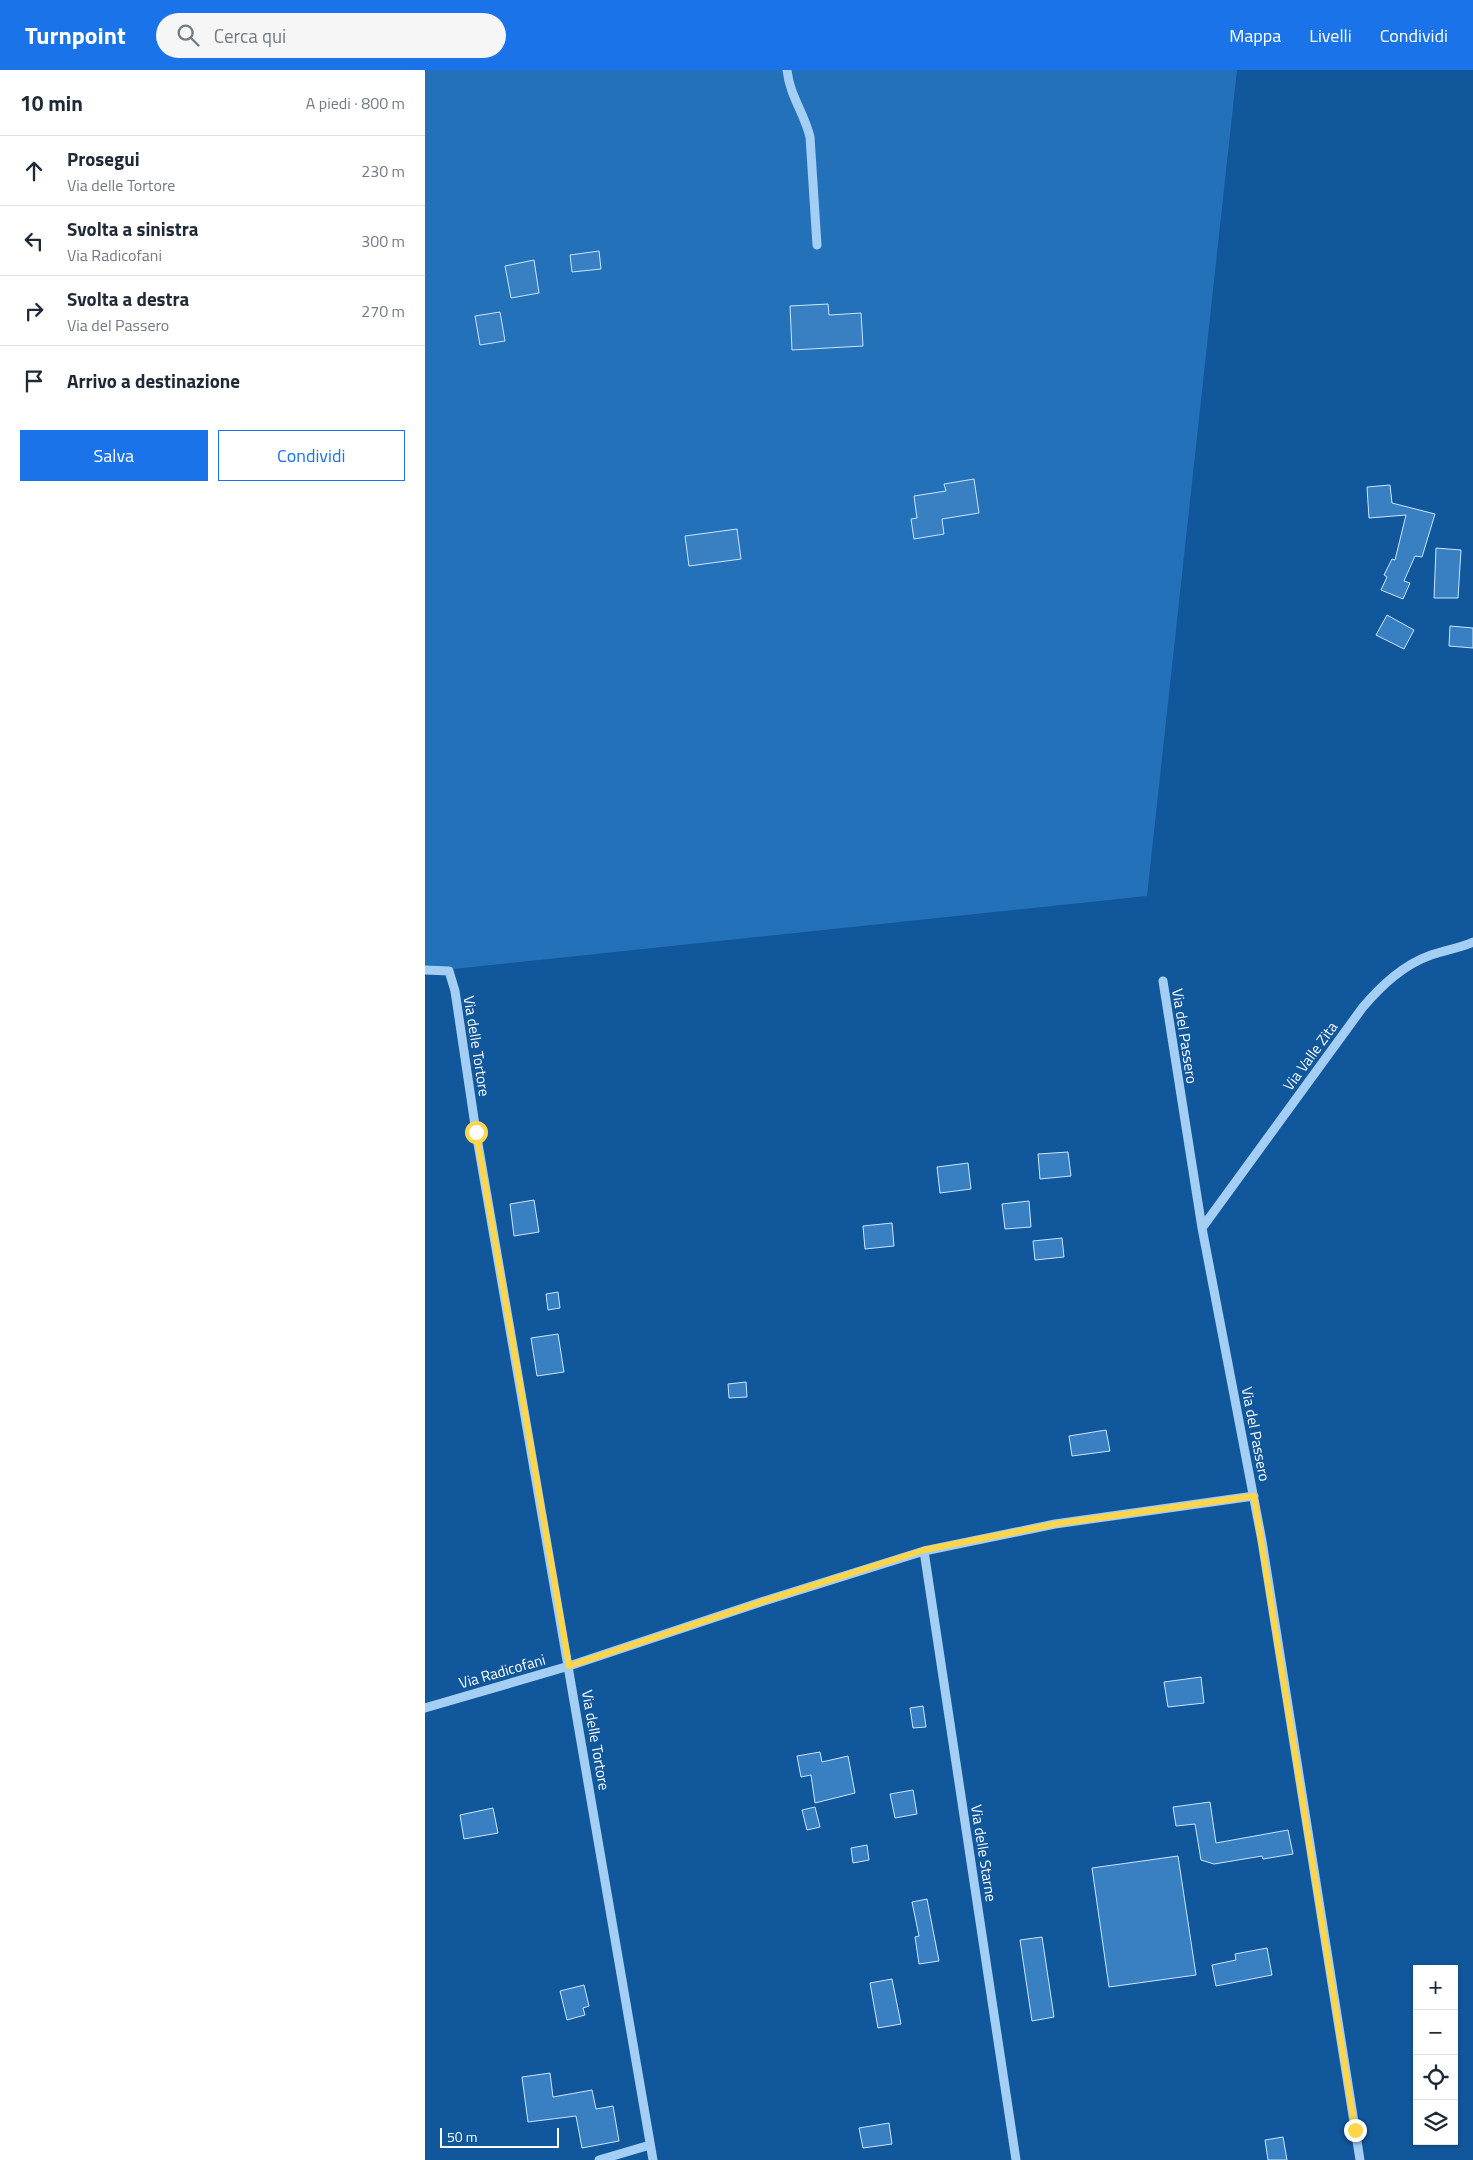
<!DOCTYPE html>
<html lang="it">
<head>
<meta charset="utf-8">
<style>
	:root { --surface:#fff; --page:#f6f6f7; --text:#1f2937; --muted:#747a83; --line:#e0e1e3; --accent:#1a73e8 }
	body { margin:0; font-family:"Titillium Web",sans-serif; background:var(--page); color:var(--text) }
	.controls { position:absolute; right:15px; bottom:15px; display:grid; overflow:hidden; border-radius:0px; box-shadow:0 1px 4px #0004 }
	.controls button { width:45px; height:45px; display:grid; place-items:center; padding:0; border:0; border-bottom:1px solid var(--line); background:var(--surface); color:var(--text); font:25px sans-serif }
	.scale { position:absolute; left:15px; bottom:12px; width:119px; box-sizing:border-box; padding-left:5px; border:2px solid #fff; border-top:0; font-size:14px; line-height:18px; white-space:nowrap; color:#fff; -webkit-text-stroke:4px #11579b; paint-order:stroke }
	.stop { position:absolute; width:15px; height:15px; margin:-11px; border:4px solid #ffd54a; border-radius:50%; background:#fff }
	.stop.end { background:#ffd54a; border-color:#fff; box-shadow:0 1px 5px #0008 }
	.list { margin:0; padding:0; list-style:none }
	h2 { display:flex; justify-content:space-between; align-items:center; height:65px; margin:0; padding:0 20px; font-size:21px }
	h2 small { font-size:16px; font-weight:400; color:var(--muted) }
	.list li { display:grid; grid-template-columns:32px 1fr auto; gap:15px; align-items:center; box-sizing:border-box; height:70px; padding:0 20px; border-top:1px solid var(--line) }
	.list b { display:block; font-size:19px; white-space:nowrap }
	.list p { margin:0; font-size:16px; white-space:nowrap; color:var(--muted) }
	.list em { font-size:16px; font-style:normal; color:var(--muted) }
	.actions { display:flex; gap:10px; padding:15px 20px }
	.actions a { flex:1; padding:11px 0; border:1px solid var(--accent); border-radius:0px; text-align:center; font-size:18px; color:var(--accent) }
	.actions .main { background:var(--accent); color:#fff }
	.icon { flex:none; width:28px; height:28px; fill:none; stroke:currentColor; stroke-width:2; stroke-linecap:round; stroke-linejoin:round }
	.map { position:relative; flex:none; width:1048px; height:2090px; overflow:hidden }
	header { display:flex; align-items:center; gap:30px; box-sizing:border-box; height:70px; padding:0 25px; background:var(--accent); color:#fff }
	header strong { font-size:24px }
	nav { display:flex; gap:28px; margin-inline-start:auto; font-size:18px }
	.search { width:350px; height:45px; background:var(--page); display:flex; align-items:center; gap:12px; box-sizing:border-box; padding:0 18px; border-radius:28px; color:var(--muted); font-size:19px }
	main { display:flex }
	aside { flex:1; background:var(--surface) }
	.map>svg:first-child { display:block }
	.green { fill:#2371b9 }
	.building { fill:#3980c2; stroke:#cce6fe }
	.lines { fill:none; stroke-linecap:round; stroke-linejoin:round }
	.minor { stroke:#a4cef4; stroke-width:9 }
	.route { stroke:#ffd54a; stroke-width:6 }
	.labels { text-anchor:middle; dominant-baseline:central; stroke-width:4; stroke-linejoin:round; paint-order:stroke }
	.street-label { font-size:15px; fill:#fff; stroke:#11579b }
</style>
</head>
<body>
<header>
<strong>Turnpoint</strong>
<div class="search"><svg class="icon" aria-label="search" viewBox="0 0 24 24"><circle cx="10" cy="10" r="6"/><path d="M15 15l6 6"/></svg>Cerca qui</div>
<nav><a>Mappa</a><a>Livelli</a><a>Condividi</a></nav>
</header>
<main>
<aside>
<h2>10 min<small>A piedi · 800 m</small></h2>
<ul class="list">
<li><svg class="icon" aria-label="ahead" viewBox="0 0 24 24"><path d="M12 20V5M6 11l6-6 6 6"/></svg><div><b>Prosegui</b><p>Via delle Tortore</p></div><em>230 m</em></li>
<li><svg class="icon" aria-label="left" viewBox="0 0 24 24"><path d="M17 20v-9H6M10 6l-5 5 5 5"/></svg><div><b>Svolta a sinistra</b><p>Via Radicofani</p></div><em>300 m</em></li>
<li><svg class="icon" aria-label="right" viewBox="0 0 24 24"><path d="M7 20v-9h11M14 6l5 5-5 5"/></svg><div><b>Svolta a destra</b><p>Via del Passero</p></div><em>270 m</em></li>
<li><svg class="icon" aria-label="arrive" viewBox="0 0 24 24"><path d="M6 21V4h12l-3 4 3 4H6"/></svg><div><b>Arrivo a destinazione</b></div></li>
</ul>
<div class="actions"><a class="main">Salva</a><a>Condividi</a></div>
</aside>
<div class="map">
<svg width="1048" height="2090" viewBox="0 0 1048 2090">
	<rect width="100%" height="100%" fill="#11579b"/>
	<path class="green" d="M0,0H812L722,826L0,902Z"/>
	<path class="building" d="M174,181L176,199L147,202L145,185Z
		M109,190L114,223L86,228L80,196Z
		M403,234L404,245L436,243L438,276L367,280L365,236Z
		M75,242L80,271L55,275L50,246Z
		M549,409L554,443L517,449L519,464L489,469L486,449L492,448L489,426L521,421L519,414Z
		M965,415L967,433L1010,444L997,487L990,486L979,511L985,513L978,529L956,520L962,507L959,505L967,489L970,490L981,445L944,448L942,417Z
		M312,459L316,489L264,496L260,466Z
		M1011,478L1036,480L1033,528H1009Z
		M962,545L989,560L979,579L951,565Z
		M1025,556L1048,558V578L1024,576Z
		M643,1082L646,1106L615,1109L613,1084Z
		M543,1093L546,1119L515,1123L512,1097Z
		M109,1130L114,1162L89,1166L85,1134Z
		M604,1131L606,1157L580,1159L577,1134Z
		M467,1153L469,1176L440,1179L438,1156Z
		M637,1168L639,1187L610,1190L608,1171Z
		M133,1222L135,1238L123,1240L121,1224Z
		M133,1264L139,1302L112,1306L106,1268Z
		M321,1312L322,1327L304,1328L303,1314Z
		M681,1360L685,1381L647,1386L644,1366Z
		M776,1607L779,1633L743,1637L739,1612Z
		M498,1636L501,1657L488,1658L485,1638Z
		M395,1682L397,1692L423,1686L430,1723L390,1733L386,1705L376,1707L372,1686Z
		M488,1720L492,1744L470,1748L465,1724Z
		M785,1732L791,1773L863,1760L868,1784L838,1789L837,1786L789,1794L776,1790L770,1754L751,1756L748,1737Z
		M390,1737L395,1757L382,1760L377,1740Z
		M68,1738L73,1763L39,1769L35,1745Z
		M442,1775L444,1790L428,1793L426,1778Z
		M753,1786L771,1905L684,1917L667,1798Z
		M502,1829L514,1891L494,1894L490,1867L494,1866L487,1832Z
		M617,1867L629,1947L607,1951L595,1870Z
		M842,1878L847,1905L791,1916L787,1895L811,1890L810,1884Z
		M467,1909L476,1954L453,1958L445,1913Z
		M159,1915L164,1936L158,1938L160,1945L142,1950L135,1921Z
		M125,2003L128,2027L167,2020L171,2039L188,2036L194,2071L157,2078L151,2046L103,2052L97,2007Z
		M464,2053L467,2074L438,2078L434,2058Z
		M858,2067L862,2090H843L840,2070Z"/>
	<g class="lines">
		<path class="minor" d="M362,0C365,27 379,42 385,67L392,175
			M0,900L24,901L30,921L51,1062L228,2090
			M738,911L777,1158L837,1471L935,2090
			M777,1158L938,937C957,915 978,895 1006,885C1020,880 1035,878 1048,872
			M499,1481L591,2090
			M0,1638L144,1596L336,1532L499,1481L630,1454L829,1426
			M174,2090L225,2075"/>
	</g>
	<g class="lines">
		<path class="route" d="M51,1062L144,1596L336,1532L499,1480L630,1454L829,1426L930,2060"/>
	</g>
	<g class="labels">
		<g class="street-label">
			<text transform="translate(760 966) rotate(81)">Via del Passero</text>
			<text transform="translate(52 976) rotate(81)">Via delle Tortore</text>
			<text transform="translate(885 986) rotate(-54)">Via Valle Zita</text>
			<text transform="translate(831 1364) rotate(79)">Via del Passero</text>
			<text transform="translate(77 1601) rotate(-16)">Via Radicofani</text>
			<text transform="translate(171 1670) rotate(80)">Via delle Tortore</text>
			<text transform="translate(559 1783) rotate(81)">Via delle Starne</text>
		</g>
	</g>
</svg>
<div class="controls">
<button>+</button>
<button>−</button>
<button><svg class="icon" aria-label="locate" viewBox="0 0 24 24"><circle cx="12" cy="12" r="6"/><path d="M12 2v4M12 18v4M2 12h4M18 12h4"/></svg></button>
<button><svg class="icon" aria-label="layers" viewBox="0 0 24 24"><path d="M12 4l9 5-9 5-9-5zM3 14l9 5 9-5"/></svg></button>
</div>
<div class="scale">50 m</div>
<div class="stop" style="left:51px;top:1062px"></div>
<div class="stop end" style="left:930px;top:2060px"></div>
</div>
</main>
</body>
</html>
